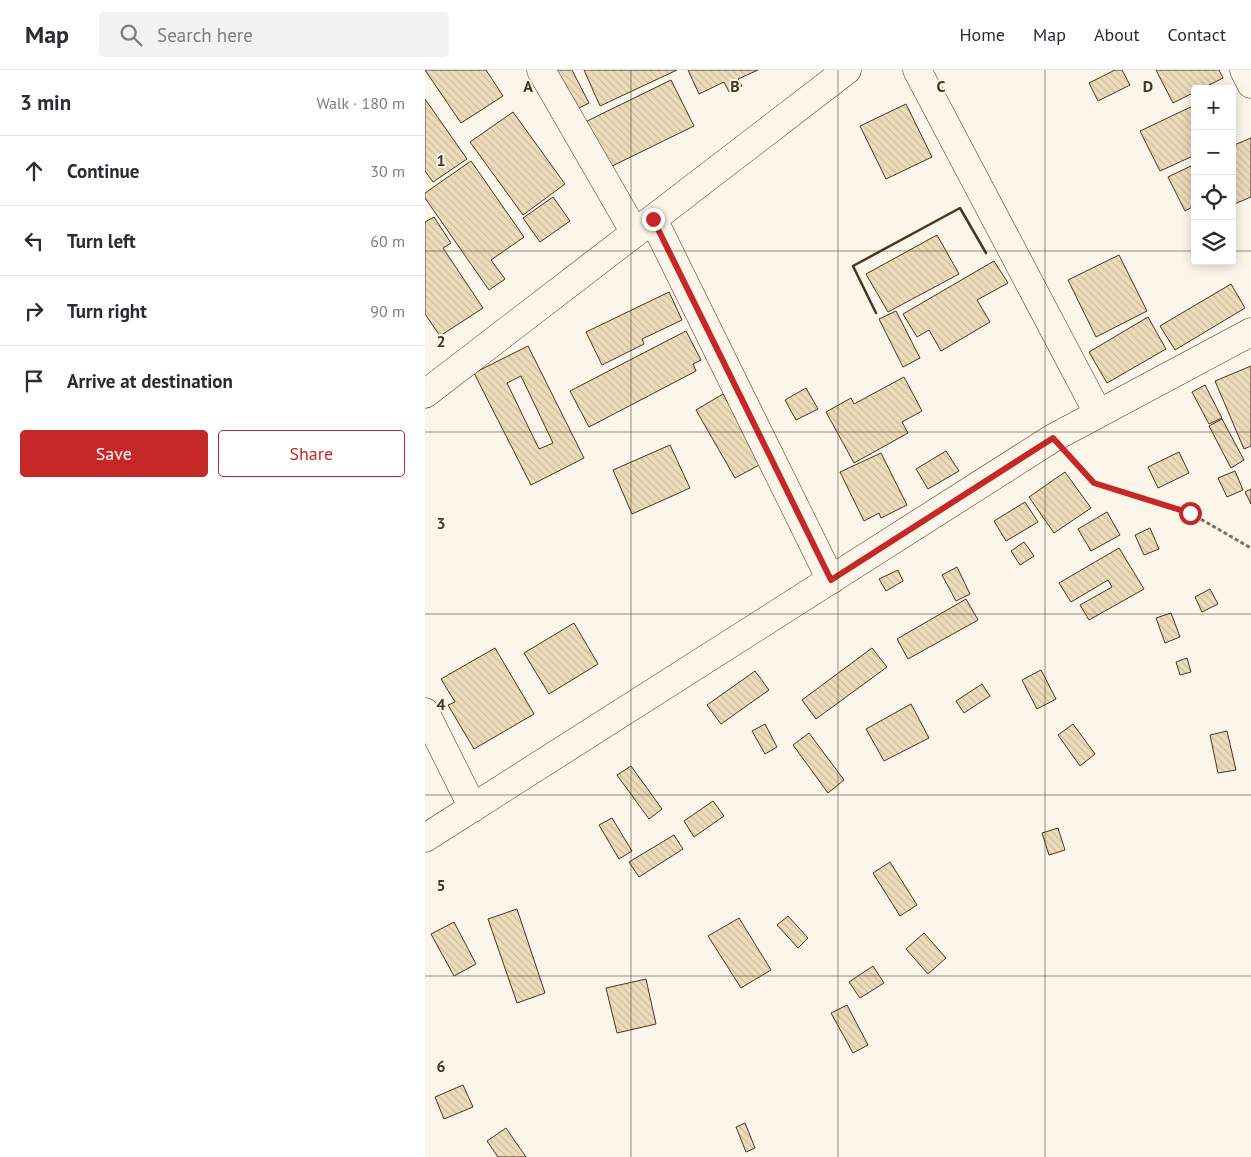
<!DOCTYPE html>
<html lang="en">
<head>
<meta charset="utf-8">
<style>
	:root { --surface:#fff; --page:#f2f2f3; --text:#2b2b33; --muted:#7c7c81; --line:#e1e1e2; --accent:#c62828 }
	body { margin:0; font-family:"PT Sans",sans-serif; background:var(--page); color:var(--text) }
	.controls { position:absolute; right:15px; top:15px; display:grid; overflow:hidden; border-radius:5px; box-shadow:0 2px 12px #0003 }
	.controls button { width:45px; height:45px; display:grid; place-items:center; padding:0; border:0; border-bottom:1px solid var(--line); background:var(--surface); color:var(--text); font:25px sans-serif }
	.stop { position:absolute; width:15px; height:15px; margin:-11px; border:4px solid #c62828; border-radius:50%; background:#fff }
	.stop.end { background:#c62828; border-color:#fff; box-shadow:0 1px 5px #0008 }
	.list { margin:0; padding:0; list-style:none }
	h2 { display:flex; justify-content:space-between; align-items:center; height:65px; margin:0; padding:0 20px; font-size:21px }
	h2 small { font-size:16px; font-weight:400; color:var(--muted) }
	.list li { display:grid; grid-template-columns:32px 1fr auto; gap:15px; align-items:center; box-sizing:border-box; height:70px; padding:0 20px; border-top:1px solid var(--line) }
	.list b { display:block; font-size:19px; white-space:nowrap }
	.list em { font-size:16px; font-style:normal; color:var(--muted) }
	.actions { display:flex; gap:10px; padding:15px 20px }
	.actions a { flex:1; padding:11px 0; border:1px solid var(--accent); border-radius:5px; text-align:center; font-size:18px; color:var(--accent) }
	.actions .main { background:var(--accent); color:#fff }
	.icon { flex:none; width:28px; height:28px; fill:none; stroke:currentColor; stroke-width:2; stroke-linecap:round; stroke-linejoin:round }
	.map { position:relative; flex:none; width:826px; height:1087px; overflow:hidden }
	header { display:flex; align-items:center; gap:30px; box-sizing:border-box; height:70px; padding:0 25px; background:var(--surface); border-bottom:1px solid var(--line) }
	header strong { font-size:24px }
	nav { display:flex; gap:28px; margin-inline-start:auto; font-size:18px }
	.search { width:350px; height:45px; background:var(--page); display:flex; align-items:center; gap:12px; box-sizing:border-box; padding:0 18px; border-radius:5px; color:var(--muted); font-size:19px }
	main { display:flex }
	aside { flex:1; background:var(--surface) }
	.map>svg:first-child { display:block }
	.building { fill:url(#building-back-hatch); stroke:#4a3520; fill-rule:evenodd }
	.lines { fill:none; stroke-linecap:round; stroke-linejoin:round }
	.street-casing { stroke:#4a3520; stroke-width:29 }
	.path { stroke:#7f6f5c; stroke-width:3; stroke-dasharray:4 2.5; stroke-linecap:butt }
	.street { stroke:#fbf6e9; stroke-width:28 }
	.wall { stroke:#4a3520; stroke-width:2.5 }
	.route { stroke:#c62828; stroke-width:6 }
	.grid { fill:none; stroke:#4a3520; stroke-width:1; stroke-opacity:0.55 }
	.grid-label { font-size:16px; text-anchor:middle; font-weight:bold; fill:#4a3520; stroke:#fbf6e9; stroke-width:4; stroke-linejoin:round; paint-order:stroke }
</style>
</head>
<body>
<header>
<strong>Map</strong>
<div class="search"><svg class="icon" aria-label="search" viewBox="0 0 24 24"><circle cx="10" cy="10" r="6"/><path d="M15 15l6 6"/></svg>Search here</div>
<nav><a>Home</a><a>Map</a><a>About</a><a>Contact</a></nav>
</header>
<main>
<aside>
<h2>3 min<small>Walk · 180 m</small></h2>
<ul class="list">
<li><svg class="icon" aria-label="ahead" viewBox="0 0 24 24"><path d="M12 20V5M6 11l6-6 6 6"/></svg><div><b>Continue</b></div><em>30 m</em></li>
<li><svg class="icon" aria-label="left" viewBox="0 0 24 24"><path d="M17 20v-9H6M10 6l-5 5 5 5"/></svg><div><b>Turn left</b></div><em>60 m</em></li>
<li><svg class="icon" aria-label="right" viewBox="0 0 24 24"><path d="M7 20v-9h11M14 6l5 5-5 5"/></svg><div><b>Turn right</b></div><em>90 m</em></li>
<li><svg class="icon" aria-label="arrive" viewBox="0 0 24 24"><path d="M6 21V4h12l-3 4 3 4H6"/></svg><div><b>Arrive at destination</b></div></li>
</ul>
<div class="actions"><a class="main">Save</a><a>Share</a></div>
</aside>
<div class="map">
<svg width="826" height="1087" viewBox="0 0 826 1087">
	<defs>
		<pattern id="building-back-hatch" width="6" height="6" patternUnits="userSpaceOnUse" patternTransform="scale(1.25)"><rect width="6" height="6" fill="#ecdcbc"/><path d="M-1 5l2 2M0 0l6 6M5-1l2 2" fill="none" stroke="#ccbda1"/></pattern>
	</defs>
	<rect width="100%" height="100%" fill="#fbf6e9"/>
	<path class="building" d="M0,0H61L78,26L36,53Z
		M124,0H147L164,33L146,42Z
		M159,0H252L175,36Z
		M263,0H333L313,9L317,16L304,22L299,12L274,24Z
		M690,0H697L705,15L673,31L664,13Z
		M731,0H794L798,8L776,19H770V22L748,33Z
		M246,10L269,56L179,100L156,54Z
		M0,29L42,89L8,112L0,101Z
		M481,34L507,87L461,109L435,56Z
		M770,35V85L735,101L715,61Z
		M88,42L140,114L98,145L45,72Z
		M826,68V127L807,135V76Z
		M46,91L99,167L66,190L80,209L64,220L0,128V123Z
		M770,94V142L767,137L760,141L743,107Z
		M128,127L145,151L115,172L98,148Z
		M9,147L26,173L18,178L58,238L15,266L0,244V152Z
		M512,165L534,204L463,242L441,204Z
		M694,185L722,241L671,267L643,210Z
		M569,191L583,213L552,230L565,252L516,281L504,260L492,267L478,244Z
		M806,214L820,238L750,280L735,256Z
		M244,222L257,250L217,269L219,274L177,295L161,262Z
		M471,241L495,288L478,297L454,249Z
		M723,247L741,279L682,313L664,282Z
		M261,261L276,290L268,294L271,301L164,357L145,321Z
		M103,276L159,388L106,415L49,303ZM96,306L128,373L114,379L82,313Z
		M826,296V376L819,379L790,311Z
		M479,307L497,341L477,352L483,363L429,393L401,342L426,328L429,334Z
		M780,315L797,348L784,354L767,322Z
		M381,318L393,339L371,350L360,330Z
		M298,324L338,393L310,408L271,340Z
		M797,349L819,390L806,398L784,356Z
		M245,375L265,418L207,444L188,400Z
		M521,381L534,401L503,419L491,399Z
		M754,382L764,403L733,418L723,397Z
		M456,383L482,435L456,448L454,443L439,451L415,402Z
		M810,401L818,420L802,427L793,408Z
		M640,402L666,438L629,463L604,427Z
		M826,419V434L820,422Z
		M600,432L613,452L581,471L569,451Z
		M682,442L695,465L666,481L653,459Z
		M725,458L734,479L719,485L710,465Z
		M599,472L609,486L595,495L586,481Z
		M694,478L719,519L664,550L655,535L687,517L683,510L646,532L634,513Z
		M532,497L545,524L531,531L517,505Z
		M473,500L478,511L461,521L454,509Z
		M785,519L793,534L777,542L770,527Z
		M541,529L553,550L483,589L472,569Z
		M746,543L755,567L740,573L731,548Z
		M149,553L173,594L124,624L99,583Z
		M70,578L109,644L49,679L23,635L30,632L16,609Z
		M447,578L462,597L391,649L377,630Z
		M762,588L766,602L755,605L751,592Z
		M616,600L631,629L612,639L597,610Z
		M330,601L344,620L296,654L282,635Z
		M557,614L565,626L539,643L531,631Z
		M486,634L504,668L459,691L441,659Z
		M340,654L352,677L340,684L327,661Z
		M648,654L670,684L655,696L633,665Z
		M802,661L811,700L793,703L785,665Z
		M384,663L419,710L403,723L368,675Z
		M206,696L237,739L224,749L192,705Z
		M288,731L299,746L269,767L259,751Z
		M187,748L207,781L194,789L174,755Z
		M633,758L640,780L624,785L617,763Z
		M249,765L258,779L214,807L204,792Z
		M465,792L492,835L475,846L448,803Z
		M92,839L120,923L92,933L63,849Z
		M363,846L383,868L373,878L352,855Z
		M314,848L346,900L316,918L283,866Z
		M29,852L51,894L29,906L6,864Z
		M499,863L521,888L503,904L481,879Z
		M448,896L459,913L435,928L424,912Z
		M221,909L231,954L192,963L181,918Z
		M422,935L443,975L428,983L406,943Z
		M38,1015L48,1037L19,1049L10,1027Z
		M320,1053L330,1078L321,1082L311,1057Z
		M81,1058L101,1087H73L62,1071Z"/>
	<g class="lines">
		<defs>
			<path id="street" d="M116,0L210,163
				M492,0L673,343
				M819,0L826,14
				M228,149L406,510
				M0,324L422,0
				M0,642L48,738
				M0,768L628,368L826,262"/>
		</defs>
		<use href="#street" class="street-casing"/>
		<path class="path" d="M649,391L669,413L765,443L826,478"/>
		<use href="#street" class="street"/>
		<path class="wall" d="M451,243L428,196L535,138L561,183"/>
	</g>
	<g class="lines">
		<path class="route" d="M228,149L406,510L628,368L669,413L765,443"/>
	</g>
	<path class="grid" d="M206,0V1087M413,0V1087M620,0V1087M0,181H770M807,181H826M0,362H826M0,544H826M0,725H826M0,906H826"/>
	<g class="grid-label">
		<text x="103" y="22">A</text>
		<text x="310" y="22">B</text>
		<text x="516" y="22">C</text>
		<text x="723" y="22">D</text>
		<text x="16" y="96">1</text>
		<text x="16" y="277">2</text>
		<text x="16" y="459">3</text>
		<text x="16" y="640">4</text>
		<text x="16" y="821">5</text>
		<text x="16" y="1002">6</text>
	</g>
</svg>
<div class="controls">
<button>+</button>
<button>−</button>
<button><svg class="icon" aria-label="locate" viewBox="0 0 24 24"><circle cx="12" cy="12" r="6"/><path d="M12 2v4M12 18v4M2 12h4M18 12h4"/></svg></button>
<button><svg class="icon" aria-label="layers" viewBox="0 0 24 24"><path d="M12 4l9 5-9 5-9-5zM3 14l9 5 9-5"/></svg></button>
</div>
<div class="stop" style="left:765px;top:443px"></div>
<div class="stop end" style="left:228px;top:149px"></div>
</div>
</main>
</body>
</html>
